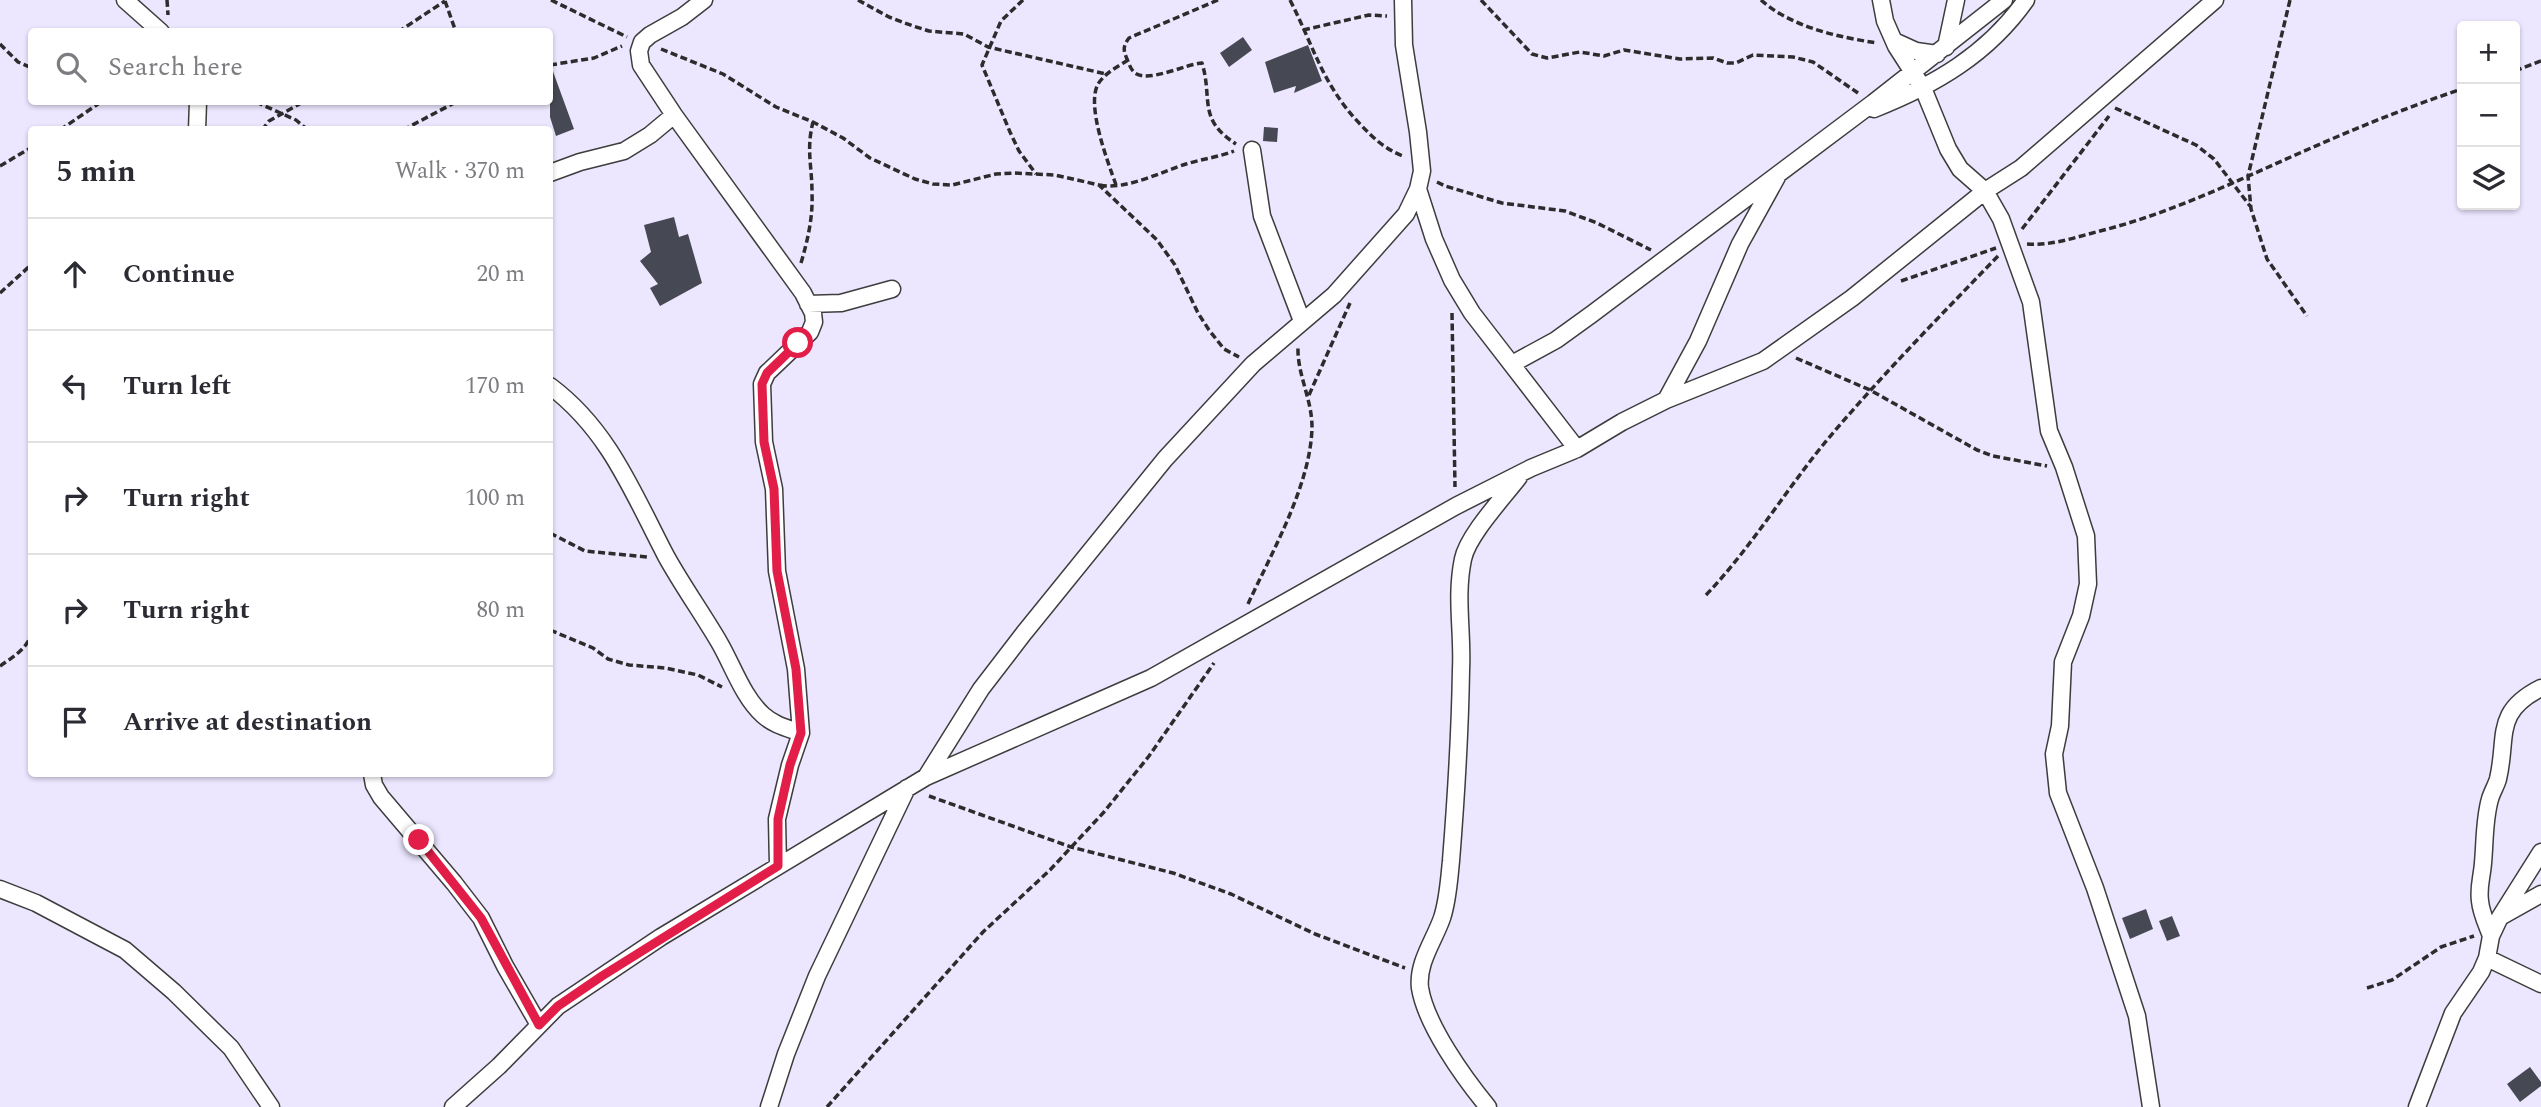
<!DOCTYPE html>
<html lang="en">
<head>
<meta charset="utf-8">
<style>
	:root { --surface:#fff; --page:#f7f7f7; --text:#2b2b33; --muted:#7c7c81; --line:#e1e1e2 }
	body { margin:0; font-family:Spectral,serif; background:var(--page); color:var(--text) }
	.controls { position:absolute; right:21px; top:21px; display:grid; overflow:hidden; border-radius:7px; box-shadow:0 2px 5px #0004 }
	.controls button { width:63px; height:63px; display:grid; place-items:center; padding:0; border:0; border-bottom:2px solid var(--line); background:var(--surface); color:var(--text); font:35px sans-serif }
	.stop { position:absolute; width:21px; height:21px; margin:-16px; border:5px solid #e11d48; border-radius:50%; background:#fff }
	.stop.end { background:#e11d48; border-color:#fff; box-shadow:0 2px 7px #0008 }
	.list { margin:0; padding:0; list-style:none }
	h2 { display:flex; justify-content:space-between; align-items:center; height:91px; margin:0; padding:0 28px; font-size:30px }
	h2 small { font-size:23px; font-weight:400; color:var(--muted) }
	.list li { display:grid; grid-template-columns:46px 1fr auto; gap:21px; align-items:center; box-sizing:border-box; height:112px; padding:0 28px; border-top:2px solid var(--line) }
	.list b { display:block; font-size:26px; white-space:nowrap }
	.list em { font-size:23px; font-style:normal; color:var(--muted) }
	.icon { flex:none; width:38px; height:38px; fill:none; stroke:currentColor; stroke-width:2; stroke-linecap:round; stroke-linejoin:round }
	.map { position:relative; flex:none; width:2541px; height:1107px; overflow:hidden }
	.search { position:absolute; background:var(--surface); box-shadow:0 2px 5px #0004; left:28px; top:28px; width:525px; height:77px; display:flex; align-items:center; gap:18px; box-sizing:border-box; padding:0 24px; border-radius:7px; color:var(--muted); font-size:26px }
	.panel { position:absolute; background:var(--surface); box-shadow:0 2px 5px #0004; left:28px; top:126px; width:525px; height:651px; border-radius:7px }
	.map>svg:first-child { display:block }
	.building { fill:#464953 }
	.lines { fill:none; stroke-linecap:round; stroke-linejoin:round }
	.street-casing { stroke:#3d3d3d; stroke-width:19 }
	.path { stroke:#2c2c2c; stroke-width:3.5; stroke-dasharray:7 3.5; stroke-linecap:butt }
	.street { stroke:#fff; stroke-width:16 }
	.route { stroke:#e11d48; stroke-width:9 }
</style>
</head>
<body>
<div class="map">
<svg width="2541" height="1107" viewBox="0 0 2541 1107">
	<rect width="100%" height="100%" fill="#ece7ff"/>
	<path class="building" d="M1243,37L1252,50L1229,67L1220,53Z
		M1308,45L1322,81L1294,93L1296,86L1274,93L1265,62Z
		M550,66H551L574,129L556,136L550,117Z
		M1264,127L1278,128L1277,142L1263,141Z
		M674,217L679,237L688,234L702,283L660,306L650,288L658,284L640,261L651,252L644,225Z
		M2146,909L2153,929L2130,939L2122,918Z
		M2172,916L2180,936L2167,941L2159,921Z
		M2530,1067L2541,1082V1086L2520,1102L2507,1084Z"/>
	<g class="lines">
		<defs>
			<path id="street" d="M125,0L161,32
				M704,0L682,17L650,35L642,42L639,51L641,65L674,115L803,293L813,313L814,322L810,332L767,373L762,384L764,442L774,489L777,571L796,669L801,733L790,765L777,819L778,866
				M1881,0L1885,21L1896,46L1923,88L1948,149L1960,169L1985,191L2001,219L2031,302L2049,431L2064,467L2086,536L2088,584L2081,616L2063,662L2060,726L2054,754L2058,793L2095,888L2137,1016L2151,1107
				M1894,41L1916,51L1937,54
				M1946,47L1956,0
				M1874,109C1935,85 1988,54 2026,0
				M197,130L198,102
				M1252,150L1262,216L1302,321
				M550,173L580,162L624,151L650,135L674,115
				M1418,189L1434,239L1452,280L1472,313L1577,449
				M808,304L841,303L892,289
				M1512,364L1556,340L1592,314L1873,103L2004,0
				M550,386C609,430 633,493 666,556C682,585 702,613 719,642C733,666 743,697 763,715C774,725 787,728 801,733
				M1666,400L1698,341L1740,244L1777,177
				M372,774L374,785L381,797L454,883L481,918L505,966L539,1025
				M926,777L981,689L1024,633L1165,459L1253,364L1334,295L1406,214L1418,189L1422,171L1418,132L1404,45L1403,0
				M0,889L36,903L125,950L174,992L231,1048L271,1107
				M2502,916L2541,894
				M2491,936C2487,925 2481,913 2480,901C2478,887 2482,877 2483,863C2485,842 2484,820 2490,799C2492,792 2496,786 2498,779C2508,737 2493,712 2541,688
				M2487,958L2541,984
				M453,1107L499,1066L558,1006L661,937L926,777L1151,678L1456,506L1531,468L1577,449L1622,422L1666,400L1763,361L1852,298L1985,191L2021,168L2215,0
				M769,1107L786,1054L817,976L907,788
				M1488,1107C1464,1078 1426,1025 1420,988C1417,963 1434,941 1442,918C1448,900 1449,880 1451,861C1456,798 1460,733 1461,670C1463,633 1455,597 1463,559C1468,535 1503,498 1519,477
				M2417,1107L2453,1013L2481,972L2487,958L2491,936L2500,917L2541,852"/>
		</defs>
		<use href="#street" class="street-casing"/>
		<path class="path" d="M167,0L168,15
			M551,0L627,37
			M858,0L889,17L913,26L929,31L964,34L988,47L1106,74
			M1023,0L1001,21L982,65L1010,132L1019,151L1036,174
			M1218,0L1129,38C1123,46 1123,50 1127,59C1129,64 1131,70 1135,73C1149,83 1186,64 1202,63C1213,99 1197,119 1236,144
			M1290,0C1314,47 1322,84 1360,124C1373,138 1385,149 1403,156
			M1481,0L1532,54L1547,58L1580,52L1604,56L1624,50L1680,59L1713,58L1727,63H1736L1753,55L1793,57L1813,62L1858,93
			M1761,0C1791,27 1838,37 1877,43
			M2290,0L2248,176L2251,209L2267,259L2307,316
			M445,1L456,32
			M1303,30L1369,15L1387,16
			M398,32L445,1
			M0,44L18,62L32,68
			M661,49L723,74L776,107L813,122L843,138L870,158L915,179L933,184L952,185L996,174L1014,173L1055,175L1099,185L1157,240L1175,265L1198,313L1209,330L1224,349L1239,357
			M550,65L594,58L622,46
			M2515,71L2541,61
			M256,102L296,120L308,130
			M2115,108L2196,145L2214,159L2250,206
			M60,130L101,102
			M262,130L269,121L303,102
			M403,130L456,102
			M0,166L32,147
			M1437,182L1445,186L1502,203L1565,211L1597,223L1651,250
			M1100,185C1123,191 1164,171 1186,164C1202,159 1219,157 1234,151
			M1116,185C1108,162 1086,106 1098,84C1105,73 1117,67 1128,60
			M2022,229L2109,116
			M2027,244C2052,246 2076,237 2100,231C2164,215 2224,187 2284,160C2342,134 2401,109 2462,89
			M801,263C808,239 813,217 812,193C812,165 806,150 813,122
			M1901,281L1996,248
			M0,293L32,264
			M1452,313L1455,487
			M1796,358L1870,390L1977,450L1993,456L2047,466
			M1309,395L1350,303
			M550,533L585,551L647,557
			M1706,595C1751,548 1785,491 1827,440C1881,376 1940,316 1998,256
			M1248,604C1272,552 1311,484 1312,427C1312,399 1297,374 1298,347
			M550,630L593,648L608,659L629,665L665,668L698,675L722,687
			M0,666C13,657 27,649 32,633
			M929,796L1071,847L1173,873L1231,894L1315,934L1405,968
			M2367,988L2392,980L2441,947L2474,936
			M827,1107L983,932L1050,870L1104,812L1149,756L1214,663"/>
		<use href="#street" class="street"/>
	</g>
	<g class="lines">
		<path class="route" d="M419,840L481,918L539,1025L558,1006L602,976L778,866V819L790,765L801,733L796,669L777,571L774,489L764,442L762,384L767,373L798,343"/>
	</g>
</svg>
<div class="controls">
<button>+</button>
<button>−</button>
<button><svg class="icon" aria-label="layers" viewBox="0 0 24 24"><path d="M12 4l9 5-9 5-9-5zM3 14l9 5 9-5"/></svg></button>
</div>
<div class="stop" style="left:798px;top:343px"></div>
<div class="stop end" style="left:419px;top:840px"></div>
<div class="search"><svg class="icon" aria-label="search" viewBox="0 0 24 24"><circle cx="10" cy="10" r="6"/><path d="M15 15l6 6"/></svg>Search here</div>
<section class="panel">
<h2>5 min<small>Walk · 370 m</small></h2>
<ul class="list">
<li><svg class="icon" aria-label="ahead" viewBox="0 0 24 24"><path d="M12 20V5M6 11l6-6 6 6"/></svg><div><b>Continue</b></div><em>20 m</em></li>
<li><svg class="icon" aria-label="left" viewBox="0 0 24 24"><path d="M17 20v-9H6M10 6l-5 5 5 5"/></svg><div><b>Turn left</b></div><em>170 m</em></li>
<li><svg class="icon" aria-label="right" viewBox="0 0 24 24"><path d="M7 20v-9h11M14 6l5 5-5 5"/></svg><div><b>Turn right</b></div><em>100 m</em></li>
<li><svg class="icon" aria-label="right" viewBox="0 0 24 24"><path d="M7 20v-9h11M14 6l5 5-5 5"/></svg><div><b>Turn right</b></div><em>80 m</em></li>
<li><svg class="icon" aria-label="arrive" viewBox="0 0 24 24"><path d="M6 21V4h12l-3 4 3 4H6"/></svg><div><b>Arrive at destination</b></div></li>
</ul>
</section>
</div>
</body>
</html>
